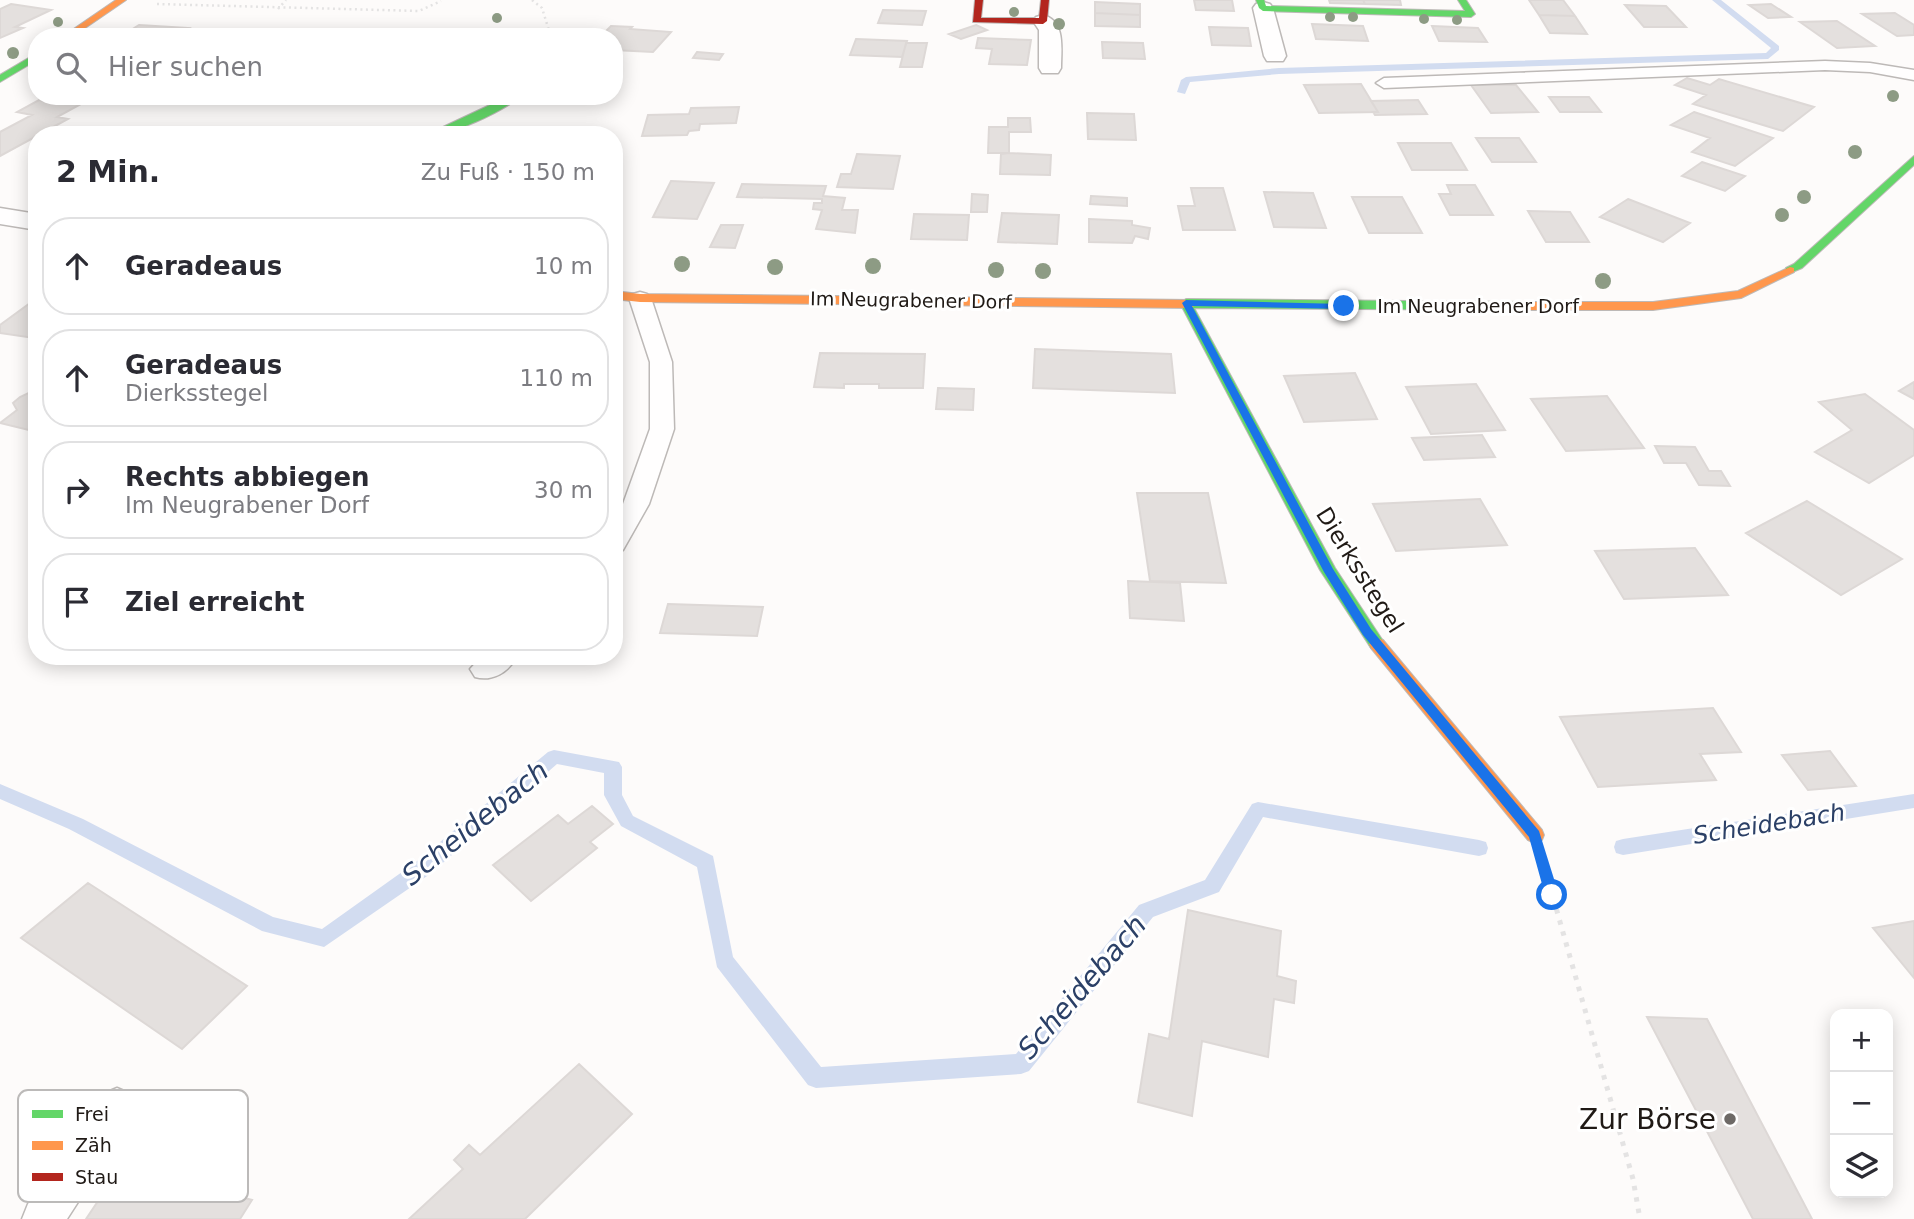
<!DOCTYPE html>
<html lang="de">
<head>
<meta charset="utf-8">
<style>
	:root { --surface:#fff; --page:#f7f7f7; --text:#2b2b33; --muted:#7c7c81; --line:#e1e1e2 }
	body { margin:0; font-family:"DejaVu Sans",sans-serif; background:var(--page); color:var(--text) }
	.controls { position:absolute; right:21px; bottom:21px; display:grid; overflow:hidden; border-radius:14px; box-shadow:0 4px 18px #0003 }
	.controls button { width:63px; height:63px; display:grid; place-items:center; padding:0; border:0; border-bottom:2px solid var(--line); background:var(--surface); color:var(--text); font:35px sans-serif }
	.stop { position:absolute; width:21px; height:21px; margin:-16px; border:5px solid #1a73e8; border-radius:50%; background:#fff }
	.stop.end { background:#1a73e8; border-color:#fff; box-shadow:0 2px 7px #0008 }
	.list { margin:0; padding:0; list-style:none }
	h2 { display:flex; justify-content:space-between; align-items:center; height:91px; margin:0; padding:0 28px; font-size:30px }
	h2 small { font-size:23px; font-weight:400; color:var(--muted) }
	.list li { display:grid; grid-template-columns:46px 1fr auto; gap:21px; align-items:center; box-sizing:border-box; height:98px; margin:0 14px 14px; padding:0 14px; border:2px solid var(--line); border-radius:28px }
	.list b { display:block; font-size:26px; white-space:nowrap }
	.list p { margin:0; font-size:23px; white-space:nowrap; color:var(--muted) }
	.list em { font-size:23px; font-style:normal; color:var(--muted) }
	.icon { flex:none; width:38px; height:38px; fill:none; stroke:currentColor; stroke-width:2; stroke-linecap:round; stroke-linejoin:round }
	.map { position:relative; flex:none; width:1914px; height:1219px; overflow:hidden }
	.search { position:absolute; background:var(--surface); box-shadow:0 4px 18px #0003; left:28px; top:28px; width:595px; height:77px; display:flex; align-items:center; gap:18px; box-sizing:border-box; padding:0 24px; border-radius:28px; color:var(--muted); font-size:26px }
	.panel { position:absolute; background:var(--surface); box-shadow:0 4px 18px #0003; left:28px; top:126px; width:595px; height:539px; border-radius:28px }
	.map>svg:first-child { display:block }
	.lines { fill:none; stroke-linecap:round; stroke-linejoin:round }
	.stream { fill:#d2dcf0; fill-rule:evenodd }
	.building { fill:#e4e0de; stroke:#ddd8d6; stroke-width:2 }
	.lane-casing { stroke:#bdb9b7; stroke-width:3 }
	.street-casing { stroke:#bdb9b7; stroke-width:3 }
	.fast-casing { stroke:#bdb9b7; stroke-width:2 }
	.slow-casing { stroke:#bdb9b7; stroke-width:2 }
	.jam-casing { stroke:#bdb9b7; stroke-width:2 }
	.path-far1 { stroke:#e4e3e3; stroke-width:2.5; stroke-dasharray:2 3.5; stroke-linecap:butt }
	.path { stroke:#e4e3e3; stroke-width:5; stroke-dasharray:4.5 7; stroke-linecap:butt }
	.lane { fill:#fffefe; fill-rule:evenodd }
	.street { fill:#fffefe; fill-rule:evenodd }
	.fast { fill:#63d668; fill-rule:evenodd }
	.slow { fill:#ff974d; fill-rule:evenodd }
	.jam { fill:#b3261e; fill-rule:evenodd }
	.tree { fill:#8d9b84 }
	.route { fill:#1a73e8 }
	.poi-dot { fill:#6d6966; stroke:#fff; stroke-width:2.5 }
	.labels { text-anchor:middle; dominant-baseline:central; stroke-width:6; stroke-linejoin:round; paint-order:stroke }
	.far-street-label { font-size:19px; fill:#201a16; stroke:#fff }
	.street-label { font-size:23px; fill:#201a16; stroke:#fff }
	.water-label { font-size:24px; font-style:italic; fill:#2b4067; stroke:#fff }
	.near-water-label { font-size:28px; font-style:italic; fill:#2b4067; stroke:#fff }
	.near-poi-label { font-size:28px; fill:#201a16; stroke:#fff; text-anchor:end }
	.key { fill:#fff; stroke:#bcbab9; stroke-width:2 }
	.key-label { font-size:19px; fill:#201a16 }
</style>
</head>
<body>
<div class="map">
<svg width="1914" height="1219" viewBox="0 0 1914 1219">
	<rect width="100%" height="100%" fill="#fdfbfa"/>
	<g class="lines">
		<path class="stream" d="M1712,0H1721L1779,46V50L1768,59L1279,74L1190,82L1185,94L1177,92L1181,80L1186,77L1279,68L1766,53L1771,48Z
			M554,750L619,762L622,767V795L633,816L713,856L733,957L821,1067L1016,1054L1139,905L1205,880L1252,804L1258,802L1479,840L1486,842L1488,848L1486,854L1479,856L1263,817L1219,892L1153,917L1029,1071L1021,1074L816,1088L808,1085L717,967L697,867L621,826L604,795V773L557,764L430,874L324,947L262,931L69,829L0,799V784L83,819L273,917L322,929L416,862L548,752Z
			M1914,794V808L1623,855L1616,853L1614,847L1616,841L1623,839Z"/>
	</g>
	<path class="building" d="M1194,0H1232L1234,11L1196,10Z
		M1329,0H1363L1365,4L1330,3Z
		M1363,0H1400L1401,5L1365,4Z
		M1529,0H1563L1575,16L1539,15Z
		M1095,2L1140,4V15L1095,13Z
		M11,4L51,10L15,27L23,28L0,38V9Z
		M1771,4L1791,17L1768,18L1749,5Z
		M1625,5L1666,6L1686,27H1644Z
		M883,10L926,11L922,25L878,23Z
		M1095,13L1140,15V27L1095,26Z
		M1895,13L1914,25V35L1897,36L1862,14Z
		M1539,15L1575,16L1587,34L1550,33Z
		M1837,21L1875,46L1837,48L1800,22Z
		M1312,24L1363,26L1368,41L1316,39Z
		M139,25L189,28L176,37H120Z
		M976,25L987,30L961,39L949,34Z
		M611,26L632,27L630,29L671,32L653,52L614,50V37H600Z
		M1432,26L1478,28L1487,42L1439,41Z
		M1209,27L1248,28L1251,46L1212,45Z
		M978,38L1031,40L1027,65L989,64L992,49L976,48Z
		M856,39L907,41L902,57L850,55Z
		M1102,42L1143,43L1145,59L1103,58Z
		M906,43H927L922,67H900Z
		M697,52L723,54L719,60L693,58Z
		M1687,78L1710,85L1719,79L1814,107L1783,131L1693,104L1706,95L1675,85Z
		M1361,84L1378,112L1319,113L1304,85Z
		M1471,85H1516L1538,112L1491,113Z
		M374,96H423L417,103L371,100Z
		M75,97L90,99L57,117L68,119L0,156V132L32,115L17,112L39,100L62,104Z
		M1549,97H1589L1601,112H1560Z
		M1418,100L1427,114L1375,115L1373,112H1378L1371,101Z
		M739,107L736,123L700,124L699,130L689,131L687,135L642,136L648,115L689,114L691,108Z
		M1694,112L1773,138L1735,166L1692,152L1710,138L1671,125Z
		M1087,113L1134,114L1136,140L1088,139Z
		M1008,118H1030L1031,132H1009V153H988L989,127H1008Z
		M1476,138H1519L1536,162H1492Z
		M1398,143H1451L1467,170H1412Z
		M1009,153L1051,155L1050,175L1000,174L1001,154Z
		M857,154L900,156L893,189L837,187L841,174H851Z
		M1702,162L1745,176L1725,191L1682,176Z
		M671,181L714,183L697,219L653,217Z
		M742,184L826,186L823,196L845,198L842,210H858L855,233L816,229L822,210L813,209L814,203H822V199L737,197Z
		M1447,185H1475L1493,215H1450L1439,194H1451Z
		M1191,188H1223L1235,230H1183L1178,206H1195Z
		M1264,192L1313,193L1326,228L1274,227Z
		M972,194L988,195L987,212H971Z
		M1091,196L1127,198V206L1090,204Z
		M1352,197H1402L1422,233H1369Z
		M1628,199L1690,223L1663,242L1600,217Z
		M1528,211L1570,212L1589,242H1546Z
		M1002,213L1059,215L1057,244L998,242Z
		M914,214L969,215L967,240L911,239Z
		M1089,219L1132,221V225L1150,228L1148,239L1135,236L1132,243L1089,242Z
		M721,225H743L735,248L710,247Z
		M37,298V335L34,338L0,333V325Z
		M1035,349L1171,354L1175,393L1033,388Z
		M820,353L925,354L923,388H879V384H844V388L814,387Z
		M1355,373L1377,419L1304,422L1284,376Z
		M1914,382V399L1899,391Z
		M1476,384L1505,430L1431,434L1406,387Z
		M938,388L974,389L973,410L936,409Z
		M37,389V432L0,423L17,410L13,403L20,397Z
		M1865,394L1914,430V455L1869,483L1815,452L1852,430L1819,402Z
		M1607,396L1644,448L1566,451L1531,399Z
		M1482,435L1495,457L1424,460L1412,438Z
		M1655,446L1695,447L1709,471H1721L1730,486L1699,485L1686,463H1664Z
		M1137,493H1208L1226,583L1150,581Z
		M1480,499L1507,545L1396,551L1373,504Z
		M1807,501L1902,559L1841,595L1746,533Z
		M1695,548L1728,595L1624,599L1595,551Z
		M1128,581L1180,583L1184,621L1130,618Z
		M668,604L763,607L757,636L660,633Z
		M1713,708L1741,752L1700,754L1716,780L1598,787L1560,717Z
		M1830,751L1856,786L1808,790L1782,755Z
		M592,806L613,824L590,842L597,848L531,901L493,865L558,815L568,824Z
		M88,883L247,986L182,1049L21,938Z
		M1188,910L1281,931L1277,976L1296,981L1294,1003L1274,999L1268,1057L1202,1041L1192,1116L1138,1102L1149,1034L1169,1039Z
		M1914,921V978L1873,928Z
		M1647,1017L1707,1019L1812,1219H1753Z
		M579,1064L632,1114L525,1219H409L463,1169L454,1160L469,1145L480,1155Z
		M121,1167L252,1200L240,1219H86Z"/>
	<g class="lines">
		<defs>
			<path id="lane" d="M1825,61L1870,63L1914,70V80L1870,72L1825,70L1384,88L1376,83L1384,78Z
				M640,292L647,294L651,298L672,362L674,429L649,504L623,550L614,553V520L623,504L650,429V362L629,298L633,294Z
				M482,656H517C509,672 492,682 475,677L470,669Z
				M117,1088L131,1094L136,1107L131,1120L67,1219H22L28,1204L103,1094Z"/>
			<path id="street" d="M1263,2L1270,4L1273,8L1286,56L1283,61H1267L1264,56L1253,8L1256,4Z
				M1043,15C1066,21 1061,49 1061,68L1058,73H1042L1039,68V30L1033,21L1036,17Z
				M0,208L37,214V230L0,224Z"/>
			<path id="fast" d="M1256,0H1264L1266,6L1465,11L1458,0H1466L1475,14L1471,17L1263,11L1259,8Z
				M37,53V60L0,82V75Z
				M509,96H522C499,113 454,135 426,135Z
				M1914,156V165L1802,268L1790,273L1786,272V268L1794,264Z
				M1186,299L1524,302L1530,306L1524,310L1194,308L1335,568L1385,644L1383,648H1371L1320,570L1180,303Z"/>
			<path id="slow" d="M116,0H126L72,37H62Z
				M1790,267L1794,268V272L1741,298L1653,310H1524L1518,306L1524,302H1653L1738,291Z
				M614,291L640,294L1191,300L1197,304L1191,308L640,302L614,299Z
				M1377,638L1383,640L1542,830L1544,835L1542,840L1535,843L1528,840L1371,648L1369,644Z"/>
			<path id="jam" d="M975,0H983L981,18H1039L1041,0H1049L1047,21L1043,24L973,22Z"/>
		</defs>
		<use href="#lane" class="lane-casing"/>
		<use href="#street" class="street-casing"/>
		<use href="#fast" class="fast-casing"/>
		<use href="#slow" class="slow-casing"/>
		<use href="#jam" class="jam-casing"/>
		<path class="path-far1" d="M532,0L542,8L551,37
			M157,4L419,11L441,1
			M278,9L286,0"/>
		<path class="path" d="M1547,876L1633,1179L1640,1219"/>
		<use href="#lane" class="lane"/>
		<use href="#street" class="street"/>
		<use href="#fast" class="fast"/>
		<use href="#slow" class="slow"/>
		<use href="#jam" class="jam"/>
	</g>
	<g class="tree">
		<circle cx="1014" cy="12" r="5"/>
		<circle cx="1330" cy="17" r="5"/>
		<circle cx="1353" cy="17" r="5"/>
		<circle cx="497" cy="18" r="5"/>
		<circle cx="1424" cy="19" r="5"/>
		<circle cx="1457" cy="20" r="5"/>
		<circle cx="58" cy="22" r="5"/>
		<circle cx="1059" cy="24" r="6"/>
		<circle cx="13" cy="53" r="6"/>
		<circle cx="1893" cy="96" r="6"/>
		<circle cx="1855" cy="152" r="7"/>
		<circle cx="1804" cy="197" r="7"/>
		<circle cx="1782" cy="215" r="7"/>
		<circle cx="682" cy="264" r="8"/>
		<circle cx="873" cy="266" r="8"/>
		<circle cx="775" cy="267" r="8"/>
		<circle cx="996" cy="270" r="8"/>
		<circle cx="1043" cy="271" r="8"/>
		<circle cx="1603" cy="281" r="8"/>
	</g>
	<path class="route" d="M1186,300L1344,304L1349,306L1344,309L1192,306L1333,569L1371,629L1539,831L1559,895L1557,899H1547L1545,895L1529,837L1363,635L1324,572L1182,303Z"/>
	<circle class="poi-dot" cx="1730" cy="1119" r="7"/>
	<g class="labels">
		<g class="far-street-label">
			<text transform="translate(911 300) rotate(1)">Im Neugrabener Dorf</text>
			<text x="1478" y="306">Im Neugrabener Dorf</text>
		</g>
		<g class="street-label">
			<text transform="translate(1360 570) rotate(58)">Dierksstegel</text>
		</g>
		<g class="water-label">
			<text transform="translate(1769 824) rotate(-9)">Scheidebach</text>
		</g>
		<g class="near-water-label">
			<text transform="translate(475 823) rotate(-39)">Scheidebach</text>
			<text transform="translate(1082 987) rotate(-49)">Scheidebach</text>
		</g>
		<g class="near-poi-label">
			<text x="1716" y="1119">Zur Börse</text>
		</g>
	</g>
	<rect x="18" y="1090" width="230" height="112" rx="10" class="key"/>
	<rect x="32" y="1110" width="31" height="8" fill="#63d668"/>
	<rect x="32" y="1141" width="31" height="9" fill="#ff974d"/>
	<rect x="32" y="1173" width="31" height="8" fill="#b3261e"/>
	<g class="key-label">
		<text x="75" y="1121">Frei</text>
		<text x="75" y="1152">Zäh</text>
		<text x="75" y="1184">Stau</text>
	</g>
</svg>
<div class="controls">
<button>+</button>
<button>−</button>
<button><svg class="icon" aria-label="layers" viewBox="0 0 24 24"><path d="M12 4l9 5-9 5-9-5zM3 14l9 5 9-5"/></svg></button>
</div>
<div class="stop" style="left:1552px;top:895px"></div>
<div class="stop end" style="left:1344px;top:306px"></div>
<div class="search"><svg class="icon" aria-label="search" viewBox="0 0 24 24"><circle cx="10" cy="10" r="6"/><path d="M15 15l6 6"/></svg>Hier suchen</div>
<section class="panel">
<h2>2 Min.<small>Zu Fuß · 150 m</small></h2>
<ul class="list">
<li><svg class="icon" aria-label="ahead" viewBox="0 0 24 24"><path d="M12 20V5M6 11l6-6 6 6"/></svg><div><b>Geradeaus</b></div><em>10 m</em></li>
<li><svg class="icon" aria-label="ahead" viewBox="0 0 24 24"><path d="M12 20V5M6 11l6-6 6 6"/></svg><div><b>Geradeaus</b><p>Dierksstegel</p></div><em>110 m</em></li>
<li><svg class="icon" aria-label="right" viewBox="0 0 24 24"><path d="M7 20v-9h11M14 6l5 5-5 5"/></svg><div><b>Rechts abbiegen</b><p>Im Neugrabener Dorf</p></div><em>30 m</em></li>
<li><svg class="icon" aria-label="arrive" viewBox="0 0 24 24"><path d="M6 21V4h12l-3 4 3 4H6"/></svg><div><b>Ziel erreicht</b></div></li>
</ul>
</section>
</div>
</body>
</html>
